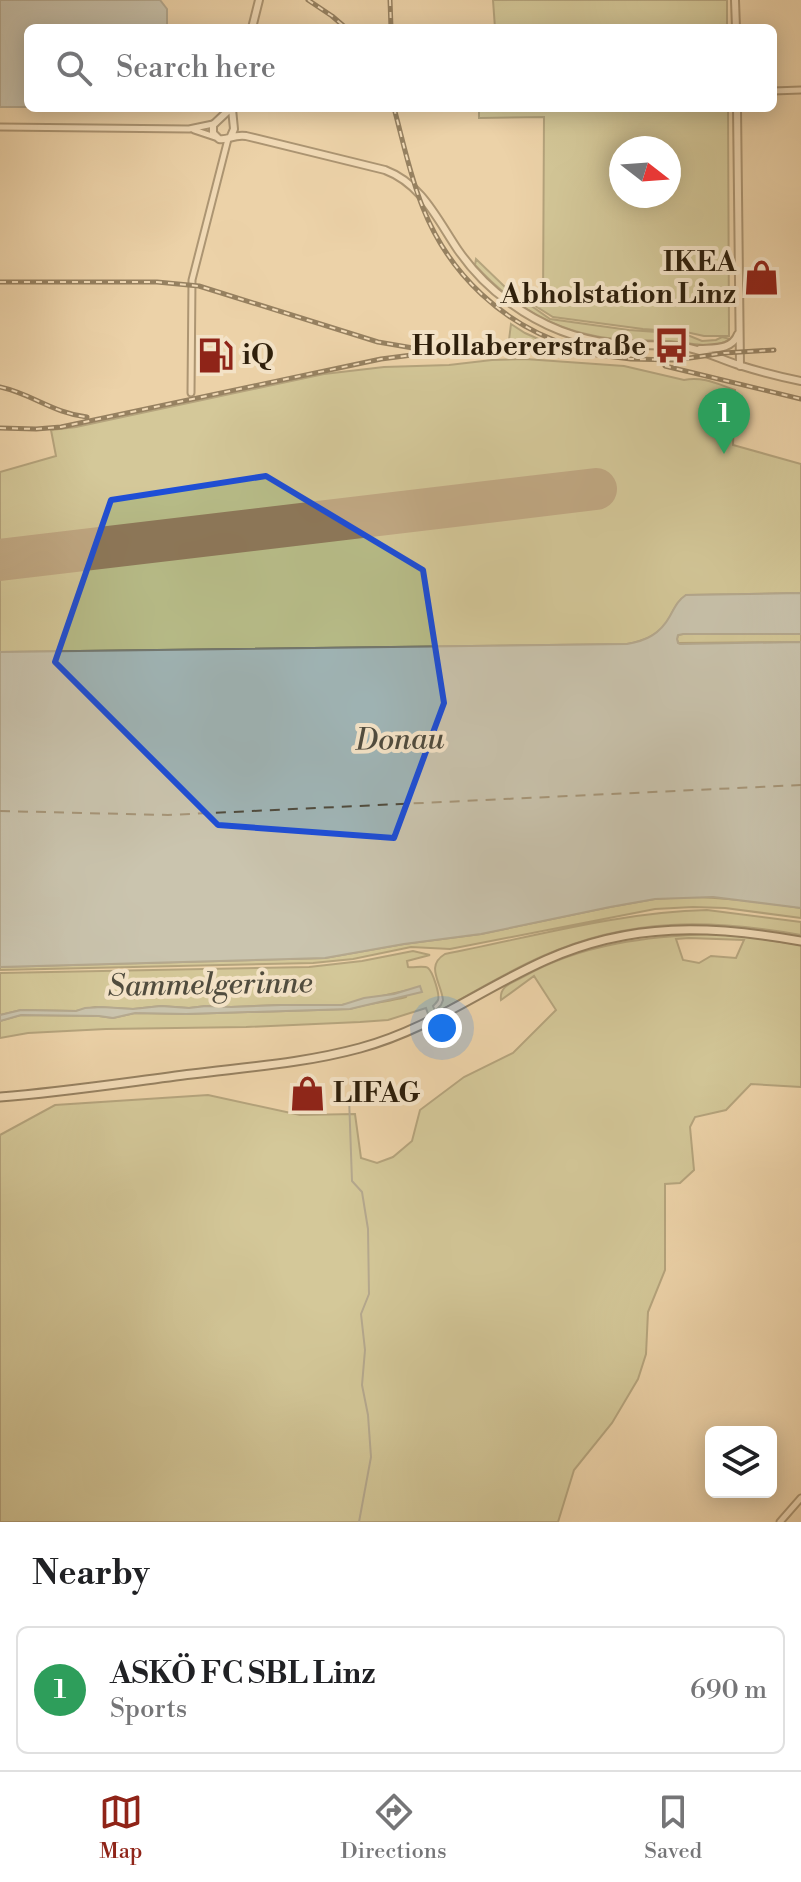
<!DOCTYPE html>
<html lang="en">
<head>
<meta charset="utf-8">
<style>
	:root { --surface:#fff; --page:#f6f6f6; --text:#202124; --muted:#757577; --line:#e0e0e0; --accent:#8f2418 }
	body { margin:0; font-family:"Libre Bodoni",serif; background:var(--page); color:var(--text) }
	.controls { position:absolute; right:24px; bottom:24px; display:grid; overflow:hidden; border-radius:12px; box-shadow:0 4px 20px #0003 }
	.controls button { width:72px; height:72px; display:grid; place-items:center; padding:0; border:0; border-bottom:2px solid var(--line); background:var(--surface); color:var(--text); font:40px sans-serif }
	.compass { position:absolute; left:609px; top:136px; width:72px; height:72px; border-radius:50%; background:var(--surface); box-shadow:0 4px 20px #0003; rotate:107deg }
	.you { position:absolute; left:442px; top:1028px; width:28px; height:28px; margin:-20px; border:6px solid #fff; border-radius:50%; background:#1a73e8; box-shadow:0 0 0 12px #1a73e833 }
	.badge { display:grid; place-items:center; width:52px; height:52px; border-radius:50%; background:var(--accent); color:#fff; font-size:26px; font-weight:700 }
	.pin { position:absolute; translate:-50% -66px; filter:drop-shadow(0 2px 4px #0008) }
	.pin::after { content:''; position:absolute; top:42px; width:28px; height:24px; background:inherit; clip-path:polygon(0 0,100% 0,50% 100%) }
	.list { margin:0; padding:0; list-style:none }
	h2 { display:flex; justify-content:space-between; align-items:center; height:104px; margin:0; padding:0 32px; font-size:34px }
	h2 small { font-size:26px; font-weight:400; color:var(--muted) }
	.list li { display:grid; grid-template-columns:52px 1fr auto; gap:24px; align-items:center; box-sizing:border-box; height:128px; margin:0 16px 16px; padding:0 16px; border:2px solid var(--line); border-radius:12px }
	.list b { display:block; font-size:30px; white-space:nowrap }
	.list p { margin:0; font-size:26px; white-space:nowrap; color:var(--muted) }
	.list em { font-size:26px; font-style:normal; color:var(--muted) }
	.icon { flex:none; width:44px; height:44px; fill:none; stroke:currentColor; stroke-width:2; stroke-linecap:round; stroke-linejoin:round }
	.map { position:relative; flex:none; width:801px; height:1522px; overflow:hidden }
	.search { position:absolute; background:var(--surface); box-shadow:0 4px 20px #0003; left:24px; right:24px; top:24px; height:88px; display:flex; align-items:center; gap:20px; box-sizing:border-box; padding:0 28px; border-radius:12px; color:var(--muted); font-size:30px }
	.sheet { height:248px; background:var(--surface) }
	nav { display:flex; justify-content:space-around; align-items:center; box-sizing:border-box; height:112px; border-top:2px solid var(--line); background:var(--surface); font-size:22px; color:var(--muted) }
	nav a { display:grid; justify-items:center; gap:4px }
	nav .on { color:var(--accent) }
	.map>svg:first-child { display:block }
	.green { fill:#b7bc88; stroke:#726e4a; stroke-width:2; fill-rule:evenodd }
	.water { fill:#9fb4b5; stroke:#727871; stroke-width:2 }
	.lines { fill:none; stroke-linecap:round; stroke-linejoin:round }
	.stream { stroke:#727871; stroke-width:2 }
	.ferry { stroke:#504c3e; stroke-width:2; stroke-dasharray:10 8; stroke-linecap:butt }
	.runway { stroke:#8d785a; stroke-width:42 }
	.minor-casing { stroke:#5e4c32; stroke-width:9 }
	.tertiary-casing { stroke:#5e4c32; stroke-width:10 }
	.secondary-casing { stroke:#2e1f0b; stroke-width:11 }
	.minor { stroke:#f3e2c6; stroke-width:5 }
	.tertiary { stroke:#f3e2c6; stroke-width:6 }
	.secondary { stroke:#f3e2c6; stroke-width:7 }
	.rail-casing { stroke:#2e1f0b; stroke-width:5 }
	.rail { stroke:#f3e2c6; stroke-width:2; stroke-dasharray:6; stroke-linecap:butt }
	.marked { fill:none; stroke:#1d4ed8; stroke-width:6; stroke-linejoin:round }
	.labels { text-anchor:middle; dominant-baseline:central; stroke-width:8; stroke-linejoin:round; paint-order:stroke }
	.poi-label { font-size:28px; font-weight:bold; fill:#2e1f0b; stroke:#f3e2c6; text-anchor:end }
	.water-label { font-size:30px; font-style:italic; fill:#504c3e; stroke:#f3e2c6 }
</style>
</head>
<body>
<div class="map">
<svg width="801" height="1522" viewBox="0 0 801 1522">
	<rect width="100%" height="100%" fill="#ecd2a8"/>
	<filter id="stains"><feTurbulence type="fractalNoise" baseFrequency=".0025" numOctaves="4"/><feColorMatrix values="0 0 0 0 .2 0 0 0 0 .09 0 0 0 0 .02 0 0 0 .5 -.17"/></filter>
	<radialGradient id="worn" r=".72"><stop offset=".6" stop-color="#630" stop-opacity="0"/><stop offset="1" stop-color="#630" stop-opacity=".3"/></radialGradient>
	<path class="green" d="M493,0H727V28H495Z
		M479,108H728L729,336H704L686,332L643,329L553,317L537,307L542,306L543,303L544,117L479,118ZM621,148H669V196H621Z
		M476,259L506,288L550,319L629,330L685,334L702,341L716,340L722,337L730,339C711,351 690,342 669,341C645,340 620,341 595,336C547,327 507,300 475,265Z
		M511,324L525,333L554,346L508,348Z
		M525,359L624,366L684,380C702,376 718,384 735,390L733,445L801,464V593L686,595C676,602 673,612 667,622C657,636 643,641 627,644L0,652V472L56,456L51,430L76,427L324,374L384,367L449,365L492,360Z
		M683,634H801V642L678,643L677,639L678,635Z
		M686,897C725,897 762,902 801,908V918L725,908L693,907L655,909L450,949L411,947L353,959L313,963L0,970V967L325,958L404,944L481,934L610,907L655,899Z
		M707,910L801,922V935C711,919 629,917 543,956C504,973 467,996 429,1017L426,1008L388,1020L360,1022L246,1027L106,1029L28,1033L0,1038V1021L21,1015L99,1016L113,1018L135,1013L186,1014L350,1009C368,1003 387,1002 406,997L408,990L342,1005H282L231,1007L206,1006L189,1008L161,1006L133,1009L95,1007L76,1011L21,1010L0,1015V973L309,967L362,961L413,951L430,955L407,961L408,967C414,968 424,965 428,968C433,972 440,995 438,1000C437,1002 435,1004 433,1006L435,1011L441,1005L443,1000C441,982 425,966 445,954C532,937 619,912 707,910Z
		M713,934L749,937L801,945V1087L751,1084L726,1110L695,1117L690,1127L694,1170L680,1183L665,1184V1270L648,1312L646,1354L638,1379L612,1423L574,1470L558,1522H0V1135L55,1105L208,1095L300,1115L355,1114L361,1158L377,1163L393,1157L412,1141L420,1110L464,1077L513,1053L556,1010L534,976L501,1000C499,985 513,983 525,976C581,944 649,936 713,934ZM689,938L744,940L736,958L711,956L699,963L683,960L676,939Z"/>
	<path class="water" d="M0,0H160L167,9V28H28V107H0Z
		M801,593V634H683L678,635L677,639L678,643L680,644L801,642V908L713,897L655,899L610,907L481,934L404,944L325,958L0,967V652L627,644C646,641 660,634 670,616C675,607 678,600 686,595Z
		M420,986L422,992L350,1009L186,1014L135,1013L113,1018L99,1016L21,1015L0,1021V1015L21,1010L76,1011L85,1008L102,1007L133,1009L161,1006L189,1008L206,1006L231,1007L281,1005H342L364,998L394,994Z"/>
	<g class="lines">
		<path class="stream" d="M349,1097L352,1181L362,1192L368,1229L369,1294L361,1314L365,1350L362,1385L368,1415L371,1457L359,1522"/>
		<path class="ferry" d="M0,811L168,815L801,785"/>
		<path class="runway" d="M0,560L596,489"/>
		<defs>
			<path id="minor" d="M773,91L801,90
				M0,127L189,129L213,124
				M194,130L215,137
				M191,393L192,280L228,139
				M780,1522L801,1498"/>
			<path id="tertiary" d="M735,0L736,28
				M252,28L259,0
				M231,108L213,125V133L219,139C228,141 233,134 246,136L385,170C422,184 437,219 458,250C472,270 489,288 509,302C540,325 577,340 616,344C640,347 665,343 689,348C708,352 724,361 742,366C761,372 781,377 801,381
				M737,108L740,366
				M231,136L234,129L232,109
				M700,349C715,348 732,350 738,334"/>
			<path id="secondary" d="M0,1097C64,1092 128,1082 192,1074C248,1067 305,1063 360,1048C430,1029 481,989 546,960C631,922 711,925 801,941"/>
		</defs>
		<use href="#minor" class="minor-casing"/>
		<use href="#tertiary" class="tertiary-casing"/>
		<use href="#secondary" class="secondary-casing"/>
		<use href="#minor" class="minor"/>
		<use href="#tertiary" class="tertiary"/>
		<use href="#secondary" class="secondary"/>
		<defs>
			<path id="rail" d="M308,0L332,16L346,28
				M390,0L391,28
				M394,108C403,141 410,176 423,208C449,274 503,325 571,346
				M0,282H157L199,286L378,342L413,348
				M665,366L801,399
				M0,387C32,394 53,413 87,417
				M0,428L36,429L61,427L381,359L412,355L541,350L573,352L631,359L676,360L724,353L774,350"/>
		</defs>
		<use href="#rail" class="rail-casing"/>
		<use href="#rail" class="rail"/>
	</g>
	<path d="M0 0H801V1522H0ZM266,476L423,570L444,703L394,838L218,825L55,662L111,500Z" fill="#ecd2a8" fill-opacity=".55" fill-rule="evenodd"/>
	<path class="marked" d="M266,476L423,570L444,703L394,838L218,825L55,662L111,500Z"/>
	<defs>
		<symbol id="shop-bare" viewBox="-9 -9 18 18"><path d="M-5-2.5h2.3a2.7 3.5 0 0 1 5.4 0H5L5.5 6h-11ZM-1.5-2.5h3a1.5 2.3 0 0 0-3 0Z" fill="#8f2418" stroke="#f3e2c6" stroke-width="2.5" paint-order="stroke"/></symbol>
		<symbol id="bus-bare" viewBox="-9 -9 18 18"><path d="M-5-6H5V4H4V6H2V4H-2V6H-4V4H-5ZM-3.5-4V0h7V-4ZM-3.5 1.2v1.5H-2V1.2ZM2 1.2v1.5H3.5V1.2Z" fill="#8f2418" stroke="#f3e2c6" stroke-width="2.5" paint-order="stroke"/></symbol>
		<symbol id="fuel-bare" viewBox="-9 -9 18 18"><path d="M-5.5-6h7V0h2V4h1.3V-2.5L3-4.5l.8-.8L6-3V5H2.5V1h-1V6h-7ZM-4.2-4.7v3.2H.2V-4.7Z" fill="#8f2418" stroke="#f3e2c6" stroke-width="2.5" paint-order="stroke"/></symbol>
	</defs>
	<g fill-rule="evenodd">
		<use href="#shop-bare" x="736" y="252" width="51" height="51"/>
		<use href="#bus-bare" x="646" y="320" width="51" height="51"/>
		<use href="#fuel-bare" x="190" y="330" width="51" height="51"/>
		<use href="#shop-bare" x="282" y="1068" width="51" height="51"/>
	</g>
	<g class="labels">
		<g class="poi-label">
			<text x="736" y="262">IKEA<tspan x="736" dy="32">Abholstation Linz</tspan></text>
			<text x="646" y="346">Hollabererstraße</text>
			<text x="242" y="355" text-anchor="start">iQ</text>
			<text x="333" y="1093" text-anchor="start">LIFAG</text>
		</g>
		<g class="water-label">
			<text transform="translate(400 740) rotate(-1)">Donau</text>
			<text transform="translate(210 985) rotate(-1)">Sammelgerinne</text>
		</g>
	</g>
	<rect width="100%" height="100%" filter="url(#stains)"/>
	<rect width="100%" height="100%" fill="url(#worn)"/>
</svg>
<div class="controls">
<button><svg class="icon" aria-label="layers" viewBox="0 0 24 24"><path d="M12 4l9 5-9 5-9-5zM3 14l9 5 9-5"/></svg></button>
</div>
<svg class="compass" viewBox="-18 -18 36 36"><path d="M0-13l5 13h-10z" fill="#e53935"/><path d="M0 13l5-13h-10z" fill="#757577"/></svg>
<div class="you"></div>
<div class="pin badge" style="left:724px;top:454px;background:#2e9e5b">1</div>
<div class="search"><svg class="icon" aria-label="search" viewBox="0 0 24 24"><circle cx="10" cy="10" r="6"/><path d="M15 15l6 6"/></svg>Search here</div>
</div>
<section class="sheet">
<h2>Nearby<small></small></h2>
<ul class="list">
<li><span class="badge" style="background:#2e9e5b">1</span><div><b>ASKÖ FC SBL Linz</b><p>Sports</p></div><em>690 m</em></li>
</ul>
</section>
<nav>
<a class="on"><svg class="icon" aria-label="map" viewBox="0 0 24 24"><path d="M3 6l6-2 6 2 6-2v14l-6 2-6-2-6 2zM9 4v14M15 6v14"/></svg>Map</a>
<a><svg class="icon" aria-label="directions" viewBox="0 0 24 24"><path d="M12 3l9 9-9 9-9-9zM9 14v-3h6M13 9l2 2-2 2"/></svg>Directions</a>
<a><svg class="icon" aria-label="saved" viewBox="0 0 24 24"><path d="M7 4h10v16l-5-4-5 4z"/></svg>Saved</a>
</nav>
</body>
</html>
